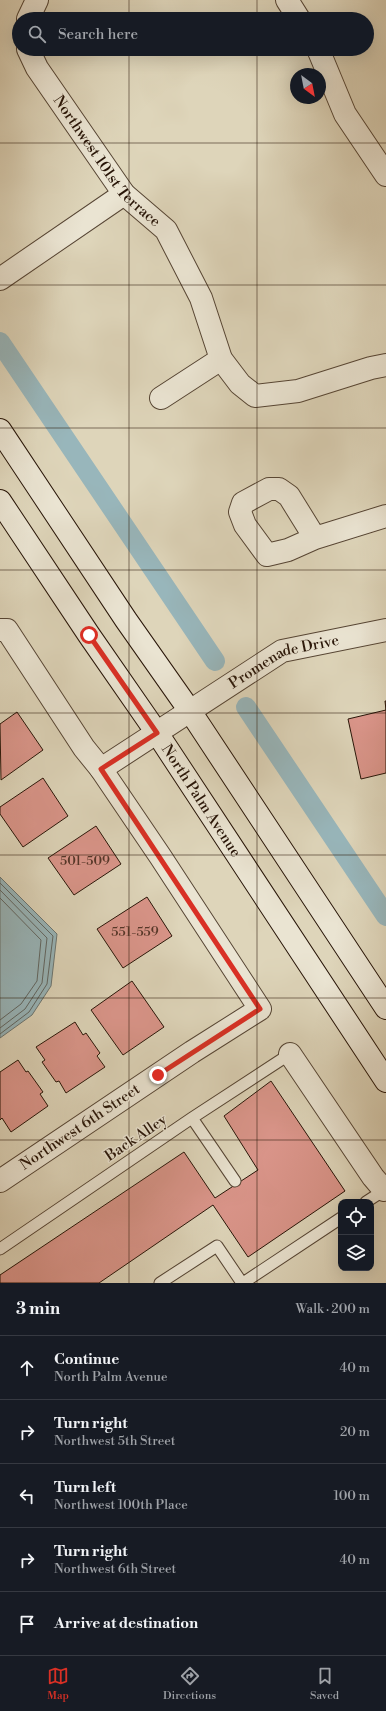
<!DOCTYPE html>
<html lang="en">
<head>
<meta charset="utf-8">
<style>
	:root { --surface:#171b24; --page:#242831; --text:#f1f3f6; --muted:#9ea1a6; --line:#363941; --accent:#d93025 }
	body { margin:0; font-family:"Libre Bodoni",serif; background:var(--page); color:var(--text) }
	.controls { position:absolute; right:12px; bottom:12px; display:grid; overflow:hidden; border-radius:8px; box-shadow:0 4px 16px #0002 }
	.controls button { width:36px; height:36px; display:grid; place-items:center; padding:0; border:0; border-bottom:1px solid var(--line); background:var(--surface); color:var(--text); font:20px sans-serif }
	.compass { position:absolute; left:290px; top:68px; width:36px; height:36px; border-radius:50%; background:var(--surface); box-shadow:0 4px 16px #0002; rotate:148deg }
	.stop { position:absolute; width:12px; height:12px; margin:-9px; border:3px solid #d93025; border-radius:50%; background:#fff }
	.stop.end { background:#d93025; border-color:#fff; box-shadow:0 1px 4px #0008 }
	.list { margin:0; padding:0; list-style:none }
	h2 { display:flex; justify-content:space-between; align-items:center; height:52px; margin:0; padding:0 16px; font-size:17px }
	h2 small { font-size:13px; font-weight:400; color:var(--muted) }
	.list li { display:grid; grid-template-columns:26px 1fr auto; gap:12px; align-items:center; box-sizing:border-box; height:64px; padding:0 16px; border-top:1px solid var(--line) }
	.list b { display:block; font-size:15px; white-space:nowrap }
	.list p { margin:0; font-size:13px; white-space:nowrap; color:var(--muted) }
	.list em { font-size:13px; font-style:normal; color:var(--muted) }
	.icon { flex:none; width:22px; height:22px; fill:none; stroke:currentColor; stroke-width:2; stroke-linecap:round; stroke-linejoin:round }
	.map { position:relative; flex:none; width:386px; height:1283px; overflow:hidden }
	.search { position:absolute; background:var(--surface); box-shadow:0 4px 16px #0002; left:12px; right:12px; top:12px; height:44px; display:flex; align-items:center; gap:10px; box-sizing:border-box; padding:0 14px; border-radius:22px; color:var(--muted); font-size:15px }
	.sheet { height:372px; background:var(--surface) }
	nav { display:flex; justify-content:space-around; align-items:center; box-sizing:border-box; height:56px; border-top:1px solid var(--line); background:var(--surface); font-size:11px; color:var(--muted) }
	nav a { display:grid; justify-items:center; gap:2px }
	nav .on { color:var(--accent) }
	.map>svg:first-child { display:block }
	.water { fill:#98b6bb; stroke:#6b7673 }
	.lines { fill:none; stroke-linecap:round; stroke-linejoin:round }
	.shore { stroke:#606662; stroke-width:1 }
	.canal { stroke:#98b6bb; stroke-width:20 }
	.building { fill:#da958a; stroke:#281508 }
	.service-casing { stroke:#564534; stroke-width:13 }
	.minor-casing { stroke:#564534; stroke-width:24 }
	.secondary-casing { stroke:#281508; stroke-width:24 }
	.service { stroke:#eae4d2; stroke-width:11 }
	.minor { stroke:#eae4d2; stroke-width:22 }
	.secondary { stroke:#eae4d2; stroke-width:22 }
	.route { stroke:#d93025; stroke-width:5 }
	.grid { fill:none; stroke:#281508; stroke-width:1; stroke-opacity:0.55 }
	.labels { text-anchor:middle; dominant-baseline:central; stroke-width:3; stroke-linejoin:round; paint-order:stroke }
	.number-label { font-size:13px; fill:#543528 }
	.street-label { font-size:15px; fill:#281508; stroke:#eae4d2 }
</style>
</head>
<body>
<div class="map">
<svg width="386" height="1283" viewBox="0 0 386 1283">
	<rect width="100%" height="100%" fill="#ded5ba"/>
	<filter id="stains"><feTurbulence type="fractalNoise" baseFrequency=".005" numOctaves="4"/><feColorMatrix values="0 0 0 0 .2 0 0 0 0 .09 0 0 0 0 .02 0 0 0 .5 -.17"/></filter>
	<radialGradient id="worn" r=".72"><stop offset=".6" stop-color="#630" stop-opacity="0"/><stop offset="1" stop-color="#630" stop-opacity=".3"/></radialGradient>
	<path class="water" d="M0,877L57,934L51,986L32,1015L0,1038Z"/>
	<g class="lines">
		<path class="shore" d="M0,883L53,936L47,984L29,1012L0,1034
			M0,890L47,938L42,983L25,1009L0,1028
			M0,898L41,940L37,981L21,1004L0,1020"/>
		<path class="canal" d="M0,342L215,661
			M246,707L386,916"/>
	</g>
	<path class="building" d="M385,701H386V773L361,779L348,719L386,710Z
		M17,712L43,750L1,780L0,724Z
		M43,778L68,816L23,847L0,814V807Z
		M96,826L121,864L74,895L48,858Z
		M147,897L172,936L123,968L97,929Z
		M132,981L164,1027L123,1055L91,1010Z
		M75,1022L83,1035L86,1033L100,1053L97,1056L105,1067L66,1093L59,1081L56,1082L42,1062L45,1060L36,1047Z
		M18,1060L26,1072L28,1071L43,1092L40,1094L48,1106L11,1132L2,1118L0,1120V1072Z
		M271,1081L345,1191L248,1257L213,1205L99,1283H0V1275L184,1152L215,1198L258,1170L224,1116Z"/>
	<g class="lines">
		<defs>
			<path id="service" d="M192,1118L235,1181
				M366,1202L386,1189
				M0,1249L192,1118L290,1054
				M160,1283L217,1246L242,1283
				M243,1283L341,1218"/>
			<g id="minor">
				<path d="M287,0L299,19"/>
				<path d="M28,19L37,0"/>
				<path id="s1" d="M28,49L37,68L124,194L166,230L201,298L221,359L240,384L255,396L298,391L371,368L386,365"/>
				<path d="M318,49L345,114L386,175"/>
				<path d="M0,279L124,194"/>
				<path d="M161,398L221,359"/>
				<path d="M315,538L289,496L279,489H269L243,503L240,512L245,525L267,555L288,550L315,538L386,516"/>
				<path d="M0,630H7L84,748L101,769L160,856L260,1009L192,1052L0,1181"/>
				<path id="s2" d="M101,769L282,651L386,630"/>
				<path d="M290,1054L373,1177L384,1190"/>
			</g>
			<g id="secondary">
				<path d="M0,430L126,620L190,711L386,1008"/>
				<path id="s3" d="M0,501L89,635L157,733L386,1081"/>
			</g>
		</defs>
		<use href="#service" class="service-casing"/>
		<use href="#minor" class="minor-casing"/>
		<use href="#secondary" class="secondary-casing"/>
		<use href="#service" class="service"/>
		<use href="#minor" class="minor"/>
		<use href="#secondary" class="secondary"/>
	</g>
	<g class="lines">
		<path class="route" d="M89,635L157,733L101,769L260,1009L158,1075"/>
	</g>
	<path class="grid" d="M129,0V19M257,0V19M129,49V1283M257,49V1283M0,143H386M0,285H386M0,428H386M0,570H386M0,713H386M0,855H386M0,998H386M0,1140H386"/>
	<g class="labels">
		<g class="number-label">
			<text x="85" y="861">501-509</text>
			<text x="135" y="932">551-559</text>
		</g>
		<g class="street-label">
			<text stroke="none"><textPath href="#s1" startOffset="138">Northwest 101st Terrace</textPath></text>
			<text stroke="none"><textPath href="#s2" startOffset="214">Promenade Drive</textPath></text>
			<text stroke="none"><textPath href="#s3" startOffset="361">North Palm Avenue</textPath></text>
			<text transform="translate(80 1127) rotate(-34)">Northwest 6th Street</text>
			<text transform="translate(136 1138) rotate(-34)">Back Alley</text>
		</g>
	</g>
	<rect width="100%" height="100%" filter="url(#stains)"/>
	<rect width="100%" height="100%" fill="url(#worn)"/>
</svg>
<div class="controls">
<button><svg class="icon" aria-label="locate" viewBox="0 0 24 24"><circle cx="12" cy="12" r="6"/><path d="M12 2v4M12 18v4M2 12h4M18 12h4"/></svg></button>
<button><svg class="icon" aria-label="layers" viewBox="0 0 24 24"><path d="M12 4l9 5-9 5-9-5zM3 14l9 5 9-5"/></svg></button>
</div>
<svg class="compass" viewBox="-18 -18 36 36"><path d="M0-13l5 13h-10z" fill="#e53935"/><path d="M0 13l5-13h-10z" fill="#9ea1a6"/></svg>
<div class="stop" style="left:89px;top:635px"></div>
<div class="stop end" style="left:158px;top:1075px"></div>
<div class="search"><svg class="icon" aria-label="search" viewBox="0 0 24 24"><circle cx="10" cy="10" r="6"/><path d="M15 15l6 6"/></svg>Search here</div>
</div>
<section class="sheet">
<h2>3 min<small>Walk · 200 m</small></h2>
<ul class="list">
<li><svg class="icon" aria-label="ahead" viewBox="0 0 24 24"><path d="M12 20V5M6 11l6-6 6 6"/></svg><div><b>Continue</b><p>North Palm Avenue</p></div><em>40 m</em></li>
<li><svg class="icon" aria-label="right" viewBox="0 0 24 24"><path d="M7 20v-9h11M14 6l5 5-5 5"/></svg><div><b>Turn right</b><p>Northwest 5th Street</p></div><em>20 m</em></li>
<li><svg class="icon" aria-label="left" viewBox="0 0 24 24"><path d="M17 20v-9H6M10 6l-5 5 5 5"/></svg><div><b>Turn left</b><p>Northwest 100th Place</p></div><em>100 m</em></li>
<li><svg class="icon" aria-label="right" viewBox="0 0 24 24"><path d="M7 20v-9h11M14 6l5 5-5 5"/></svg><div><b>Turn right</b><p>Northwest 6th Street</p></div><em>40 m</em></li>
<li><svg class="icon" aria-label="arrive" viewBox="0 0 24 24"><path d="M6 21V4h12l-3 4 3 4H6"/></svg><div><b>Arrive at destination</b></div></li>
</ul>
</section>
<nav>
<a class="on"><svg class="icon" aria-label="map" viewBox="0 0 24 24"><path d="M3 6l6-2 6 2 6-2v14l-6 2-6-2-6 2zM9 4v14M15 6v14"/></svg>Map</a>
<a><svg class="icon" aria-label="directions" viewBox="0 0 24 24"><path d="M12 3l9 9-9 9-9-9zM9 14v-3h6M13 9l2 2-2 2"/></svg>Directions</a>
<a><svg class="icon" aria-label="saved" viewBox="0 0 24 24"><path d="M7 4h10v16l-5-4-5 4z"/></svg>Saved</a>
</nav>
</body>
</html>
